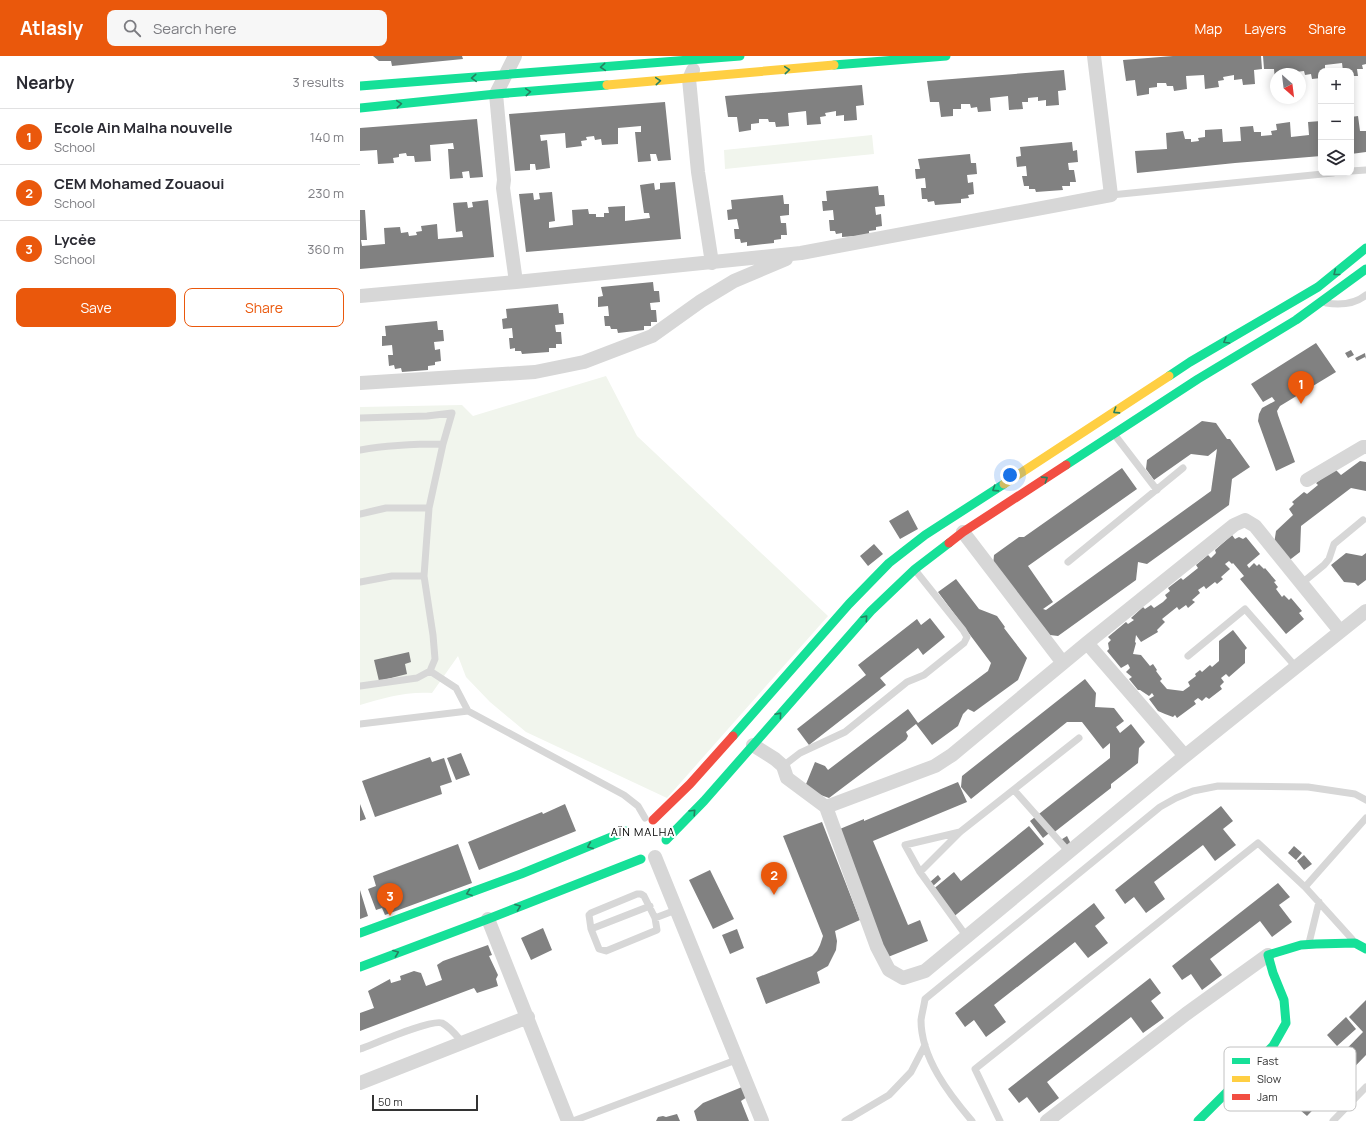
<!DOCTYPE html>
<html lang="en">
<head>
<meta charset="utf-8">
<style>
	:root { --surface:#fff; --page:#f7f7f7; --text:#2b2b33; --muted:#7c7c81; --line:#e1e1e2; --accent:#ea580c }
	body { margin:0; font-family:Manrope,sans-serif; background:var(--page); color:var(--text) }
	.controls { position:absolute; right:12px; top:12px; display:grid; overflow:hidden; border-radius:8px; box-shadow:0 2px 10px #0003 }
	.controls button { width:36px; height:36px; display:grid; place-items:center; padding:0; border:0; border-bottom:1px solid var(--line); background:var(--surface); color:var(--text); font:20px sans-serif }
	.compass { position:absolute; left:910px; top:12px; width:36px; height:36px; border-radius:50%; background:var(--surface); box-shadow:0 2px 10px #0003; rotate:152deg }
	.scale { position:absolute; left:12px; bottom:10px; width:106px; box-sizing:border-box; padding-left:4px; border:2px solid #333; border-top:0; font-size:11px; line-height:14px; white-space:nowrap; color:#333; -webkit-text-stroke:3px #fff; paint-order:stroke }
	.you { position:absolute; left:650px; top:419px; width:14px; height:14px; margin:-10px; border:3px solid #fff; border-radius:50%; background:#1a73e8; box-shadow:0 0 0 6px #1a73e833 }
	.badge { display:grid; place-items:center; width:26px; height:26px; border-radius:50%; background:var(--accent); color:#fff; font-size:13px; font-weight:700 }
	.pin { position:absolute; translate:-50% -33px; filter:drop-shadow(0 1px 2px #0008) }
	.pin::after { content:''; position:absolute; top:21px; width:14px; height:12px; background:inherit; clip-path:polygon(0 0,100% 0,50% 100%) }
	.list { margin:0; padding:0; list-style:none }
	h2 { display:flex; justify-content:space-between; align-items:center; height:52px; margin:0; padding:0 16px; font-size:17px }
	h2 small { font-size:13px; font-weight:400; color:var(--muted) }
	.list li { display:grid; grid-template-columns:26px 1fr auto; gap:12px; align-items:center; box-sizing:border-box; height:56px; padding:0 16px; border-top:1px solid var(--line) }
	.list b { display:block; font-size:15px; white-space:nowrap }
	.list p { margin:0; font-size:13px; white-space:nowrap; color:var(--muted) }
	.list em { font-size:13px; font-style:normal; color:var(--muted) }
	.actions { display:flex; gap:8px; padding:12px 16px }
	.actions a { flex:1; padding:9px 0; border:1px solid var(--accent); border-radius:8px; text-align:center; font-size:14px; color:var(--accent) }
	.actions .main { background:var(--accent); color:#fff }
	.icon { flex:none; width:22px; height:22px; fill:none; stroke:currentColor; stroke-width:2; stroke-linecap:round; stroke-linejoin:round }
	.map { position:relative; flex:none; width:1006px; height:1065px; overflow:hidden }
	header { display:flex; align-items:center; gap:24px; box-sizing:border-box; height:56px; padding:0 20px; background:var(--accent); color:#fff }
	header strong { font-size:19px }
	nav { display:flex; gap:22px; margin-inline-start:auto; font-size:14px }
	.search { width:280px; height:36px; background:var(--page); display:flex; align-items:center; gap:10px; box-sizing:border-box; padding:0 14px; border-radius:8px; color:var(--muted); font-size:15px }
	main { display:flex }
	aside { flex:1; background:var(--surface) }
	.map>svg:first-child { display:block }
	.green { fill:#f1f5ed }
	.building { fill:#818181 }
	.lines { fill:none; stroke-linecap:round; stroke-linejoin:round }
	.lane { stroke:#d7d7d7; stroke-width:7 }
	.street { stroke:#d7d7d7; stroke-width:14 }
	.fast { stroke:#16e098; stroke-width:9 }
	.slow { stroke:#ffcf43; stroke-width:9 }
	.jam { stroke:#f24e42; stroke-width:9 }
	.oneway { stroke:#268160 }
	.labels { text-anchor:middle; dominant-baseline:central; stroke-width:4; stroke-linejoin:round; paint-order:stroke }
	.neighbourhood-label { font-size:11px; letter-spacing:1px; fill:#000; stroke:#fff }
	.key { fill:#fff; stroke:#c2c2c2; stroke-width:1 }
	.key-label { font-size:11px; fill:#333 }
</style>
</head>
<body>
<header>
<strong>Atlasly</strong>
<div class="search"><svg class="icon" aria-label="search" viewBox="0 0 24 24"><circle cx="10" cy="10" r="6"/><path d="M15 15l6 6"/></svg>Search here</div>
<nav><a>Map</a><a>Layers</a><a>Share</a></nav>
</header>
<main>
<aside>
<h2>Nearby<small>3 results</small></h2>
<ul class="list">
<li><span class="badge">1</span><div><b>Ecole Ain Malha nouvelle</b><p>School</p></div><em>140 m</em></li>
<li><span class="badge">2</span><div><b>CEM Mohamed Zouaoui</b><p>School</p></div><em>230 m</em></li>
<li><span class="badge">3</span><div><b>Lycėe</b><p>School</p></div><em>360 m</em></li>
</ul>
<div class="actions"><a class="main">Save</a><a>Share</a></div>
</aside>
<div class="map">
<svg width="1006" height="1065" viewBox="0 0 1006 1065">
	<rect width="100%" height="100%" fill="#fff"/>
	<path class="green" d="M512,79L514,98L365,113L364,94Z
		M246,320L277,380L468,560L307,742L166,676L130,646L106,621L98,600L72,637C48,635 23,642 0,649V351L102,349L113,360Z"/>
	<path class="building" d="M13,0H102L103,3L32,10L31,5H19Z
		M813,0H901L902,13L894,14L895,28L883,29L882,23L874,24V19L863,21L864,24L858,25L859,31L845,33L844,19L826,20L827,33L814,35L813,30H807L806,27H797V31L789,32V38L777,40L775,24L766,25L763,4Z
		M903,0H1006V8L1002,9L1003,13H997L998,20H991V15H983L982,7L965,9V15H961V22L952,23L951,18L945,19L944,15L936,16V18H916L915,24L914,13H904Z
		M704,14L706,34L698,35L699,49L686,50V44L678,45V41L668,42V46H662L663,53L649,54L648,40L630,42L631,55L618,56L617,51L611,52L610,48H601V53H593V60L581,61L579,46H570L567,25Z
		M502,29L504,49L496,50L497,64L484,65V59L476,60V55L465,57L466,60L460,61L461,68L447,69L446,55L428,57L429,70L416,71L415,66H409L408,63H399V67L391,68V74L379,76L377,61H368L365,40Z
		M305,46L311,104L298,105L296,98H290L291,105L278,106L275,76H281V70L258,72V88L242,89L241,83L235,84L234,80L226,81L227,84L221,85L222,90L206,92L205,77L180,79L181,85L187,84L190,112L176,114L175,108H170V114L155,115L149,58Z
		M998,60L1000,75H1006V96L991,98V61Z
		M117,63L123,121L110,122L109,115L102,116L103,122L90,123L88,93H94L93,87L70,89L71,105L55,106L54,100H47L46,97L39,98V101L33,102L34,107L18,108L17,94L0,95V72Z
		M961,65V100L875,107L777,117L775,95L807,93L806,77L823,75L825,83H831V86L839,85L838,82L845,81V74L862,73L863,86L881,85L880,71L893,70L894,76H901V80L912,79L911,75L917,74L916,68L930,66L931,81L949,79L948,66Z
		M712,86L713,95L717,94L718,106L708,107L709,114H714L716,126H710V130H702L703,134L676,136L675,133H669V130H664L662,120H667L666,110L657,111L656,101L661,100L660,91Z
		M610,98L611,107H616L617,118L607,119L608,127L613,126L614,138L608,139L609,142L601,143V147L575,149L574,145L568,146L567,143H562L561,132H566L565,122L556,123L555,113H560L558,103Z
		M315,126L321,183L166,196L159,138L173,137L174,144L180,143L179,137L192,136L195,165L189,166V172L213,169L212,154L228,153L229,158H236V161H244V157H249L248,151L265,150V165L290,162L289,157H284L280,129L294,127L295,134L300,133V127Z
		M518,130L519,139H524L525,150L515,151L516,159L521,158L522,170L516,171V174L509,175V179L482,181V177L476,178L475,175H470L469,164H474L473,154L463,155L462,145H467L466,135Z
		M423,139L424,148H429V159L420,160L421,167H426L427,179H421V183L414,184V187L387,190V186L381,187L380,183H375L374,173H379L377,163L368,164L367,154L372,153L371,144Z
		M128,144L134,201L0,213V154H5L7,184H1L2,190L25,188L24,172L40,171L41,177L48,176L49,180L57,179L56,176L62,175L61,170L77,168L78,183L103,181L102,175L96,176L93,147L107,146L108,152L113,151L112,146Z
		M293,226L294,235H299L300,246L290,247L291,254H296L297,266H291V270H284V274L258,277L257,273H251L250,270H245L244,260H249L248,250L238,251V241L243,240L241,231Z
		M198,248L199,257H203L204,268L195,269L196,276H201L202,288H196V292H189V296L162,298L161,295H155V292L150,293L149,282H153L152,272L143,273L142,263L147,262L146,253Z
		M77,265L78,274H83L84,285L74,286L75,294L80,293L81,305L75,306V309L68,310V314L42,316L41,312L35,313L34,309L29,310L28,299H33L32,289L22,290V280H26L25,270Z
		M956,287L976,316L920,350L917,355L918,359L935,406L916,415L898,365L899,358L902,352L915,345L912,341L903,346L891,328Z
		M991,294L994,299L988,302L985,297Z
		M1005,297L1006,303L1005,301L997,305L995,302Z
		M842,365L856,367L867,383H870L890,411L872,423L869,449L787,508L778,506L776,524L698,580L682,578L633,510L634,499L659,481H664L762,412L777,433L668,510L693,546L683,553L686,554L851,435L857,393L848,400L831,398L794,424L786,413L787,404Z
		M1000,405L1006,406V435L991,432L941,470L940,496L927,506L914,488L916,475L933,459L929,453L934,448L932,446L944,436L947,438L958,429L956,427L975,413L981,419Z
		M548,454L558,473L540,483L529,465Z
		M872,479L875,483L879,481L883,483L886,481L900,498L887,509L889,512L894,507L897,510L899,508L904,513L905,512L916,525L914,526L918,531L916,533L922,541L924,539L929,544L931,542L942,555L939,557L944,563L926,578L880,523L884,520L873,507L872,508L869,505L865,508L870,513L861,521L863,523L857,528L855,526L846,533L844,530L838,534L840,537L832,544L835,546L828,552L826,549L819,554L817,551L802,563L805,566L797,574L798,576L781,586L776,579L775,586L776,587L773,598L781,599L790,610L793,608L797,614L796,615L802,623L800,625L807,633L823,635L830,630L828,626L836,620L835,618L840,614L842,616L850,609L852,611L859,605V585L873,574L887,592L885,594V607L869,621L866,618L861,622L864,626L860,630L862,633L849,643L846,641L842,645L838,642L834,645L836,648L817,662L815,659L813,661L805,658L798,655L789,643L794,640L792,637L789,640L780,634H778L769,623L772,621L766,616L770,612L768,608L761,612L747,595L749,593L748,587L751,584L748,581L766,566L768,568L774,564L771,562L783,551L785,553L791,549L794,552L803,546L807,542L805,539L810,535L808,532L821,522L823,524L838,512L836,509L848,499L851,502L856,497L855,494Z
		M514,488L523,498L508,510L500,500Z
		M986,497L1002,500L1006,497V524L998,530L995,527L984,526L971,509Z
		M596,523L619,553L637,560L645,571L644,572L667,602L658,624L614,656L608,653L603,658L598,670L572,689L556,668L546,676L548,680L546,684L469,742L444,733L455,706L465,710L468,714L548,653L558,667L628,615L631,607L578,536Z
		M570,562L585,581L563,599L558,592L520,622L526,629L449,689L437,673L506,619L498,609L557,563L561,569Z
		M49,596L51,606L45,608L47,618L19,625L14,604Z
		M725,623L736,637L735,651L754,652L764,665L756,671L760,677L771,668L785,686L779,692L778,707L751,728V732L692,778H688L683,782L670,765L750,702V687L743,693L722,666H707L611,743L601,731L602,720Z
		M101,697L110,719L96,724L87,702Z
		M70,701L72,706L84,702L92,726L80,730L82,738L15,761L2,725Z
		M598,726L607,746L513,785L548,869L560,864L568,885L528,901L475,775L504,763V765Z
		M0,748L6,763L0,765Z
		M205,748L216,775L119,814L108,786L182,756L183,758Z
		M861,750L873,765L863,773L876,789L855,805L843,789L794,826L805,843L786,857L774,841L765,848L755,834Z
		M462,766L500,864L475,875L477,885L476,894L468,910L457,916L460,927L406,948L396,922L452,900L457,895L460,889L463,880L423,780Z
		M669,770L684,788L592,862L571,835L594,816L601,825Z
		M707,780L711,788L704,792L699,785Z
		M98,788L112,827L25,859L22,852L16,854L8,833L16,830L13,820Z
		M934,790L942,797L936,804L928,797Z
		M944,799L952,808L944,814L937,805Z
		M350,814L374,863L353,873L329,824Z
		M578,819L581,823L573,830L570,826Z
		M918,827L930,841L919,849L932,866L912,881L900,865L850,903L862,919L842,934L831,918L822,924L812,910Z
		M0,834L8,860L0,863Z
		M734,847L745,862L735,870L748,887L728,902L715,886L634,949L646,966L626,981L614,964L605,971L595,957Z
		M183,872L192,894L171,904L161,882Z
		M377,873L384,892L370,898L362,879Z
		M128,889L132,899L129,900L138,919L136,923L138,930L117,937L114,932L0,975V957L14,952L8,935L30,923L31,927L41,924L40,920L54,915L61,917L66,930L82,924L77,909L83,905Z
		M790,922L801,937L791,945L804,962L783,977L771,961L687,1026L699,1042L679,1057L667,1041L659,1047L648,1033Z
		M1006,944V999L947,1060L933,1048L942,1038L927,1024L945,1006L960,1020L1003,976L989,961Z
		M986,961L996,973L977,990L967,979Z
		M382,1031L387,1041L381,1045L389,1065H337L334,1055L343,1047Z
		M317,1058L320,1065H296L298,1061L303,1060L306,1061Z"/>
	<g class="lines">
		<path class="lane" d="M991,115L1006,114
			M751,139L973,117
			M966,247C979,249 995,248 1006,239
			M0,362L67,360L92,357L83,388L69,452L64,520L73,579L75,603L70,615L57,622L0,630
			M754,378L797,434
			M0,394C28,389 55,388 83,388
			M0,458L26,452H69
			M708,506L823,412
			M0,526L32,520H64
			M942,527L964,509L969,503L974,488L1003,464
			M828,600L885,553L936,611
			M70,615L96,632L108,655L264,739L278,750L285,762
			M0,668L108,655
			M423,710L440,697L485,676L547,626L564,619L604,587L607,581L603,574L555,514
			M654,734L709,796
			M600,776L545,789L560,816L607,881
			M560,816L600,776L719,682
			M945,831L1006,762
			M277,838H281L284,840L295,862L297,874L246,895L239,893L231,873L229,859L231,857Z
			M295,862L316,854
			M231,873L290,850
			M949,887L959,846
			M0,993C14,988 71,963 82,967C90,971 96,979 102,986
			M213,1065L376,1004
			M485,1065L529,1039L551,1016L565,989
			M612,1065C589,1038 561,1002 561,964C562,957 564,950 565,943L800,751L816,742L833,735L858,730L948,731L995,738L1006,744
			M640,1065L615,1013L898,787L945,831L992,883
			M973,1065L1006,1031"/>
		<path class="street" d="M155,0L136,38L144,124L143,132L156,226
			M333,14L329,23L338,116L352,207
			M0,240L156,226L441,197L751,139L734,0
			M0,327L175,316L224,306L292,280L341,245L374,225L426,203
			M947,424L1003,391H1006
			M603,476L703,607
			M727,587L825,700
			M393,689L415,703L423,710L427,722L466,751L517,891L529,914L543,922L565,915L825,700L1006,555
			M466,751L575,710L592,699L727,587L874,469L885,464L895,470L980,575
			M295,801L402,1065
			M128,863L208,1065
			M0,1027L168,961
			M687,1065L826,958L908,899"/>
		<path class="fast" d="M474,9L586,0
			M0,30L380,0
			M0,52L136,38L247,29
			M809,320L830,306L958,231L1006,192
			M706,409L838,323L936,264L1006,213
			M373,680L489,548L529,507L565,479L644,428
			M306,784L344,745L511,555L555,513L589,487
			M0,877L161,818L266,775
			M0,911L128,863L281,803
			M838,1065L913,990L926,967L924,944L913,917L908,899L941,889L956,888L995,887L1006,893"/>
		<path class="slow" d="M247,29L474,9
			M644,428L809,320"/>
		<path class="jam" d="M589,487L603,476L706,409
			M293,764L330,728L373,680"/>
	</g>
	<defs><path id="oneway-chevron" d="M-2-3.5L2.5 0L-2 3.5" fill="none" stroke-width="1.6" stroke-linecap="round" stroke-linejoin="round"/></defs>
	<g class="oneway">
		<use href="#oneway-chevron" transform="translate(243 11) rotate(175)"/>
		<use href="#oneway-chevron" transform="translate(427 14) rotate(-5)"/>
		<use href="#oneway-chevron" transform="translate(114 22) rotate(176)"/>
		<use href="#oneway-chevron" transform="translate(298 25) rotate(-5)"/>
		<use href="#oneway-chevron" transform="translate(168 36) rotate(-5)"/>
		<use href="#oneway-chevron" transform="translate(39 48) rotate(-5)"/>
		<use href="#oneway-chevron" transform="translate(976 217) rotate(142)"/>
		<use href="#oneway-chevron" transform="translate(866 285) rotate(150)"/>
		<use href="#oneway-chevron" transform="translate(756 355) rotate(147)"/>
		<use href="#oneway-chevron" transform="translate(685 423) rotate(-33)"/>
		<use href="#oneway-chevron" transform="translate(635 433) rotate(147)"/>
		<use href="#oneway-chevron" transform="translate(505 562) rotate(-49)"/>
		<use href="#oneway-chevron" transform="translate(419 659) rotate(-49)"/>
		<use href="#oneway-chevron" transform="translate(333 756) rotate(-46)"/>
		<use href="#oneway-chevron" transform="translate(230 790) rotate(158)"/>
		<use href="#oneway-chevron" transform="translate(109 837) rotate(160)"/>
		<use href="#oneway-chevron" transform="translate(158 851) rotate(-21)"/>
		<use href="#oneway-chevron" transform="translate(36 897) rotate(-21)"/>
	</g>
	<g class="labels">
		<g class="neighbourhood-label">
			<text x="283" y="775">AÏN MALHA</text>
		</g>
	</g>
	<rect x="864" y="991" width="132" height="64" rx="6" class="key"/>
	<rect x="872" y="1002" width="18" height="6" fill="#16e098"/>
	<rect x="872" y="1020" width="18" height="6" fill="#ffcf43"/>
	<rect x="872" y="1038" width="18" height="6" fill="#f24e42"/>
	<g class="key-label">
		<text x="897" y="1009">Fast</text>
		<text x="897" y="1027">Slow</text>
		<text x="897" y="1045">Jam</text>
	</g>
</svg>
<div class="controls">
<button>+</button>
<button>−</button>
<button><svg class="icon" aria-label="layers" viewBox="0 0 24 24"><path d="M12 4l9 5-9 5-9-5zM3 14l9 5 9-5"/></svg></button>
</div>
<svg class="compass" viewBox="-18 -18 36 36"><path d="M0-13l5 13h-10z" fill="#e53935"/><path d="M0 13l5-13h-10z" fill="#7c7c81"/></svg>
<div class="scale">50 m</div>
<div class="you"></div>
<div class="pin badge" style="left:941px;top:348px">1</div>
<div class="pin badge" style="left:414px;top:839px">2</div>
<div class="pin badge" style="left:30px;top:860px">3</div>
</div>
</main>
</body>
</html>
